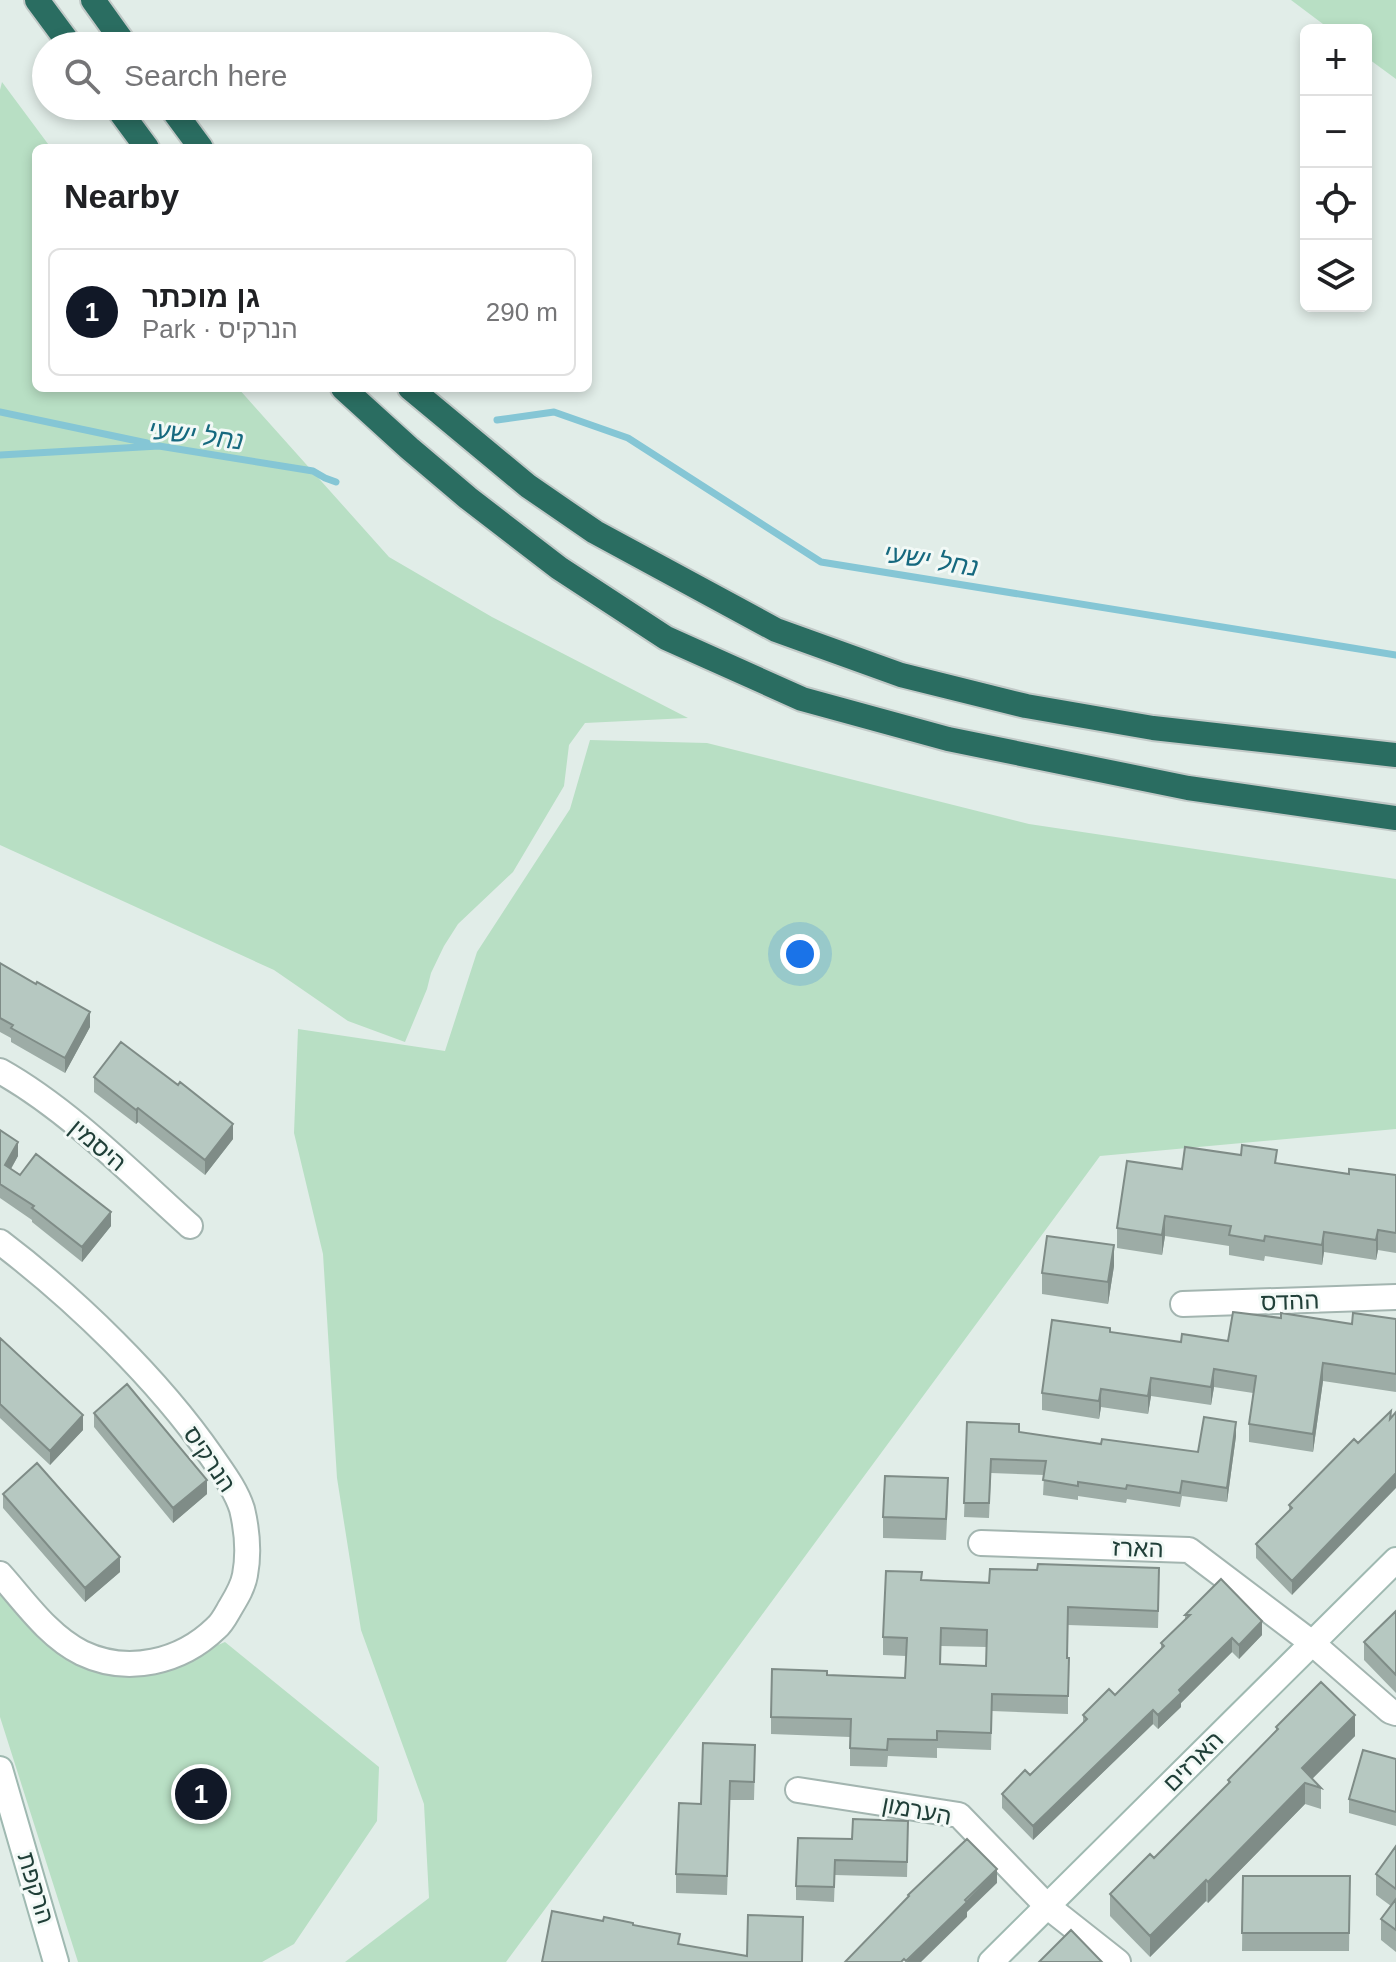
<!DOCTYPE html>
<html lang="en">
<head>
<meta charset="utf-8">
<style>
	:root { --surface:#fff; --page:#f2f2f2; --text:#202124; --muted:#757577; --line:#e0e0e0; --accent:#111827 }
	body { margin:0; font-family:Helvetica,Heebo,sans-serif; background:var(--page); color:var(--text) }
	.controls { position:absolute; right:24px; top:24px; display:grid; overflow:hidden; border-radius:12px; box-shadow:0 4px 12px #0003 }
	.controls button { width:72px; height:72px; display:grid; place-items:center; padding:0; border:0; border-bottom:2px solid var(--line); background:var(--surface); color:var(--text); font:40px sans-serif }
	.you { position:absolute; left:800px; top:954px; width:28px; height:28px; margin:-20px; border:6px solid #fff; border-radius:50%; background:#1a73e8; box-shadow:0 0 0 12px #1a73e833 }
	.badge { display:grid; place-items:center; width:52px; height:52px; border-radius:50%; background:var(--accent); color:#fff; font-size:26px; font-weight:700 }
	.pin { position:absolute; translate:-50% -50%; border:4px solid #fff; box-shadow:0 2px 8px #0006 }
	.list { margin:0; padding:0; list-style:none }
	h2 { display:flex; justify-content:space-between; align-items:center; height:104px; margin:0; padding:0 32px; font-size:34px }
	h2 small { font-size:26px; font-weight:400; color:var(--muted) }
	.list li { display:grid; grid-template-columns:52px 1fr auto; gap:24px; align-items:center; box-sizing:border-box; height:128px; margin:0 16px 16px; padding:0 16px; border:2px solid var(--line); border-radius:12px }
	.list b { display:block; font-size:30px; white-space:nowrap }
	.list p { margin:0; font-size:26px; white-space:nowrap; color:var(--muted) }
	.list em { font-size:26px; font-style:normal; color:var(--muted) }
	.icon { flex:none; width:44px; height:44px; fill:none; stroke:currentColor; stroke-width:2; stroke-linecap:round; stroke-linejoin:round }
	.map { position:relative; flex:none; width:1396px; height:1962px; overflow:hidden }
	.search { position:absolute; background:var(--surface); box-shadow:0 4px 12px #0003; left:32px; top:32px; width:560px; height:88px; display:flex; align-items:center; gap:20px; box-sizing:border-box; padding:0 28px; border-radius:44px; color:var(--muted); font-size:30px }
	.panel { position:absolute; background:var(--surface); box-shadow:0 4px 12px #0003; left:32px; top:144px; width:560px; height:248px; border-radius:12px }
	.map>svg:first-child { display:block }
	.green { fill:#b8dfc4 }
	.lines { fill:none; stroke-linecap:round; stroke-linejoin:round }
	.stream { stroke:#85c6d5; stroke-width:7 }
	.street-casing { stroke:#a3b5b0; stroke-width:28 }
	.secondary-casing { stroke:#9fb9b1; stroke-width:28 }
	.highway-casing { stroke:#c1c9c7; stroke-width:28 }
	.street { stroke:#fff; stroke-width:24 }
	.secondary { stroke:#fff; stroke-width:24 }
	.highway { stroke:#2a6d61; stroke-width:24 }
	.wall { fill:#9daca6; fill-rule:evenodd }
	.shaded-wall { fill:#7f8c87 }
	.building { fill:#b6c8c1; stroke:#7f8c87; stroke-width:2; fill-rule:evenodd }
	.labels { text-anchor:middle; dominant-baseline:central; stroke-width:6; stroke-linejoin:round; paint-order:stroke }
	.street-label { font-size:24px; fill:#203f38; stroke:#f2f9f6 }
	.water-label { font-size:26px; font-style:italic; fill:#16697f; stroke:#f2f9f6 }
</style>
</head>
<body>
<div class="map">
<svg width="1396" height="1962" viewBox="0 0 1396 1962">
	<rect width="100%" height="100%" fill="#e1ede8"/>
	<path class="green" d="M1291,0H1396V79L1366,57V30H1331Z
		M2,82L51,148H36V388H238L389,557L492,617L688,718L585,723L569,745L564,786L513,872L458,924L444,946L431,973L427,989L405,1042L348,1021L274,970L0,845V90Z
		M590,740L707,743L1029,824L1396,879V1129L1100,1156L506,1962H345L429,1898L424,1804L361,1630L337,1478L323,1254L294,1133L298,1029L445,1051L477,952L570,809Z
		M0,1588L108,1672L144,1676L225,1642L379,1767L377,1821L294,1944L262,1962H78L0,1717Z"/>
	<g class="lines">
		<path class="stream" d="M0,412L147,443
			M497,420L554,412L628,438L821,562L1396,655
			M0,455L159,446L313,471L325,478L336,482"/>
		<defs>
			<path id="street" d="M0,1071C68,1109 132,1174 190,1226
				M0,1242C75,1299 158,1379 212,1457C223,1473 236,1490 242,1509C247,1530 249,1554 245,1575C243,1587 236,1598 230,1608C226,1615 222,1623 216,1628C181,1662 128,1675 82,1653C48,1636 25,1602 0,1574
				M1183,1304L1396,1297
				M981,1543L1189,1550L1312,1643L1390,1711L1396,1713
				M798,1790L959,1815L1047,1906L1118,1962"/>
			<path id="secondary" d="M0,1769L56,1962
				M991,1962L1396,1560"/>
			<path id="highway" d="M37,0L71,46
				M93,0L126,46
				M116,106L147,148
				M170,106L201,148
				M343,388L409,448L468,498L559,568L666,638L802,699L948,739L1188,788L1396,818
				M410,388L528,486L595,532L776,630L901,675L1026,706L1153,728L1396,755"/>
		</defs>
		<use href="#street" class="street-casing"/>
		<use href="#secondary" class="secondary-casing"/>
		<use href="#highway" class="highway-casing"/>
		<use href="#street" class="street"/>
		<use href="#secondary" class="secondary"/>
		<use href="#highway" class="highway"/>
	</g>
	<path class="wall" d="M0,963L90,1027L65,1073L11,1042V1038L0,1032Z
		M94,1077L233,1139L205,1175L138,1122L136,1124L94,1092Z
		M0,1130L18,1156L11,1169L111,1226L82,1262L32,1222V1220L0,1198Z
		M1277,1163L1349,1174L1396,1175V1253L1378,1250L1376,1260L1324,1252L1322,1265L1265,1256L1264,1261L1229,1255V1246L1165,1236L1162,1255L1117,1248V1228L1182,1169Z
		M1114,1266L1108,1304L1042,1294V1273Z
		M1281,1318L1352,1324L1396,1319V1392L1323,1381L1313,1452L1249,1442V1424L1253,1393L1214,1387L1211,1405L1151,1396L1148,1414L1101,1407L1099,1419L1042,1410V1393L1110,1332L1181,1342L1228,1341Z
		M0,1338L83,1430L50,1465L0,1418Z
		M94,1413L207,1494L173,1523L94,1427Z
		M967,1422L1019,1432L1101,1444L1198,1452L1236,1436L1227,1502L1182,1496L1180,1507L1127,1499L1126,1503L1078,1496V1500L1043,1495L1044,1475L991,1473L989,1518L964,1517Z
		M1354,1439L1292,1595L1256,1558V1544L1289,1511V1505Z
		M3,1494L120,1572L85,1602L3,1508Z
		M948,1500L946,1540L883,1538V1517Z
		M1221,1579L1262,1635L1239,1659L1232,1652L1181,1703V1707L1158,1729L1153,1724L1033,1840L1002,1808V1794L1030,1775L1083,1723V1715L1115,1695L1161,1648V1643L1185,1620V1615Z
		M922,1580L1159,1586L1158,1628L1068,1625V1714L992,1711L991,1750L937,1748V1758L888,1756L887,1767L850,1766V1737L771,1734V1717L827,1675L905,1678L906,1656L883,1655V1637ZM941,1646L987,1647L986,1666L940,1664Z
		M1396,1611V1693L1364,1660V1642Z
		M1276,1727L1355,1736L1312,1779L1321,1788V1809L1305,1804L1208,1903L1206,1901L1150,1957L1110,1916V1894L1154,1858L1228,1785V1780L1276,1732Z
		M703,1743L755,1763L754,1800H730L727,1895L676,1893V1874L701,1804Z
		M1396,1759V1830V1826L1349,1813V1799Z
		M908,1835L907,1877L835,1875L834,1902L796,1900V1886L852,1839Z
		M1396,1846V1952L1381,1940V1919L1391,1906L1376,1895V1874Z
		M1243,1876H1350L1349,1951H1242Z"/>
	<path class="shaded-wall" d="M90,1012V1027L65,1073V1058Z
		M138,1108V1122L136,1124V1110Z
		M233,1124V1139L205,1175V1160Z
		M18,1142V1156L5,1179V1165Z
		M111,1212V1226L82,1262V1247Z
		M1165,1216V1236L1162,1255V1235Z
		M1378,1230V1250L1376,1260V1240Z
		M1324,1232V1252L1322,1265V1245Z
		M1114,1245V1266L1108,1304V1282Z
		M1323,1363V1381L1313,1452V1434Z
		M1214,1369V1387L1211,1405V1387Z
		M1151,1378V1396L1148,1414V1396Z
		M1101,1389V1407L1099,1419V1401Z
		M83,1415V1430L50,1465V1451Z
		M1236,1422V1436L1227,1502V1488Z
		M1396,1473V1488L1292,1595V1581Z
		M207,1480V1494L173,1523V1508Z
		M120,1557V1572L85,1602V1588Z
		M1262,1621V1635L1239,1659V1645Z
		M1232,1638V1652L1181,1703V1707L1158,1729V1715L1179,1690Z
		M1153,1710V1724L1033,1840V1826Z
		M1355,1715V1736L1307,1784L1305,1783V1804L1208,1903V1882L1302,1768Z
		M997,1869V1883L967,1912V1917L921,1962H906Z
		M1206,1880V1901L1150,1957V1936Z"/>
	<path class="building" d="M0,963L36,984L37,982L90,1012L65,1058L11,1028L13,1025L0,1018Z
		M121,1042L178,1085L180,1082L233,1124L205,1160L138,1108L136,1110L94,1077Z
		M0,1130L18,1142L5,1165L20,1175L36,1154L111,1212L82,1247L32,1208L34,1206L0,1184Z
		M1242,1145L1277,1150L1275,1163L1349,1174V1169L1396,1175V1233L1378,1230L1376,1240L1324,1232L1322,1245L1265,1236L1264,1241L1229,1235L1231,1226L1165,1216L1162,1235L1117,1228L1127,1161L1182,1169L1185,1147L1241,1155Z
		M1047,1236L1114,1245L1108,1282L1042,1273Z
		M1233,1312L1281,1318V1313L1352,1324L1353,1313L1396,1319V1374L1323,1363L1313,1434L1249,1424L1256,1376L1214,1369L1211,1387L1151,1378L1148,1396L1101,1389L1099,1401L1042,1393L1052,1320L1110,1328V1332L1181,1342L1182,1334L1228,1341Z
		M0,1338L83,1415L50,1451L0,1404Z
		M127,1384L207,1480L173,1508L94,1413Z
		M1391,1411L1390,1419L1396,1412V1473L1292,1581L1256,1544L1292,1508L1289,1505L1354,1439L1358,1443Z
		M1204,1417L1236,1422L1227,1488L1182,1481L1180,1493L1127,1485L1126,1489L1078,1482V1486L1043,1480L1046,1461L991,1459L989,1503H964L967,1422L1019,1424V1432L1101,1444L1102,1439L1198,1452Z
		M37,1463L120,1557L85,1588L3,1494Z
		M885,1476L948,1478L946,1519L883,1517Z
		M1038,1564L1159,1568L1158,1611L1068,1607L1067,1658H1069L1068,1696L992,1694L991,1733L937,1731V1740L888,1739L887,1750L850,1748L851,1719L771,1717L772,1669L827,1671V1675L905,1678L907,1638L883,1637L886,1571L922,1572L921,1580L989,1583L990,1569L1037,1570ZM941,1628L987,1630L986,1666L940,1664Z
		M1221,1579L1262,1621L1239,1645L1232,1638L1179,1690L1181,1693L1158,1715L1153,1710L1033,1826L1002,1794L1025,1770L1030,1775L1087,1719L1083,1715L1109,1689L1115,1695L1164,1646L1161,1643L1190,1615H1185Z
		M1396,1611V1675L1364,1642Z
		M1321,1682L1355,1715L1302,1768L1321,1788L1305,1783L1208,1882L1206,1880L1150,1936L1110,1894L1150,1854L1154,1858L1230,1782L1228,1780L1278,1729L1276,1727Z
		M703,1743L755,1745L754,1782L730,1781L727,1876L676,1874L679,1803L701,1804Z
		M1363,1750L1396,1759V1812L1349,1799Z
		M853,1819L908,1821L907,1862L835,1860L834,1887L796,1886L798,1838L852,1839Z
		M967,1839L997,1869L965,1900L967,1902L906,1961L904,1959L901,1962H845L909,1896L908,1895Z
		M1396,1846V1889L1376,1874Z
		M1243,1876H1350L1349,1933H1242Z
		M1396,1899V1930L1381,1919Z
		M552,1911L603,1921L604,1917L633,1923V1925L680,1934L678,1944L747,1956L748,1915L803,1917L802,1962H542Z
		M1071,1930L1102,1962H1039Z"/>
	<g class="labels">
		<g class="street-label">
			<text transform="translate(98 1145) rotate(40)">היסמין</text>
			<text transform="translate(1290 1301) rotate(-2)">ההדס</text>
			<text transform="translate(210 1459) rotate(56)">הנרקיס</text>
			<text transform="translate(1138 1548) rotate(2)">הארז</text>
			<text transform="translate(1193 1761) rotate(-45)">הארזים</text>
			<text transform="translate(917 1810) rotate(11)">הערמון</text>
			<text transform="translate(36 1888) rotate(73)">הרקפת</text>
		</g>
		<g class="water-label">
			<text transform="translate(196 435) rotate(7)">נחל ישעי</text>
			<text transform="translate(931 560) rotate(9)">נחל ישעי</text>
		</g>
	</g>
</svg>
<div class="controls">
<button>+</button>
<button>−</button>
<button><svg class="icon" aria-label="locate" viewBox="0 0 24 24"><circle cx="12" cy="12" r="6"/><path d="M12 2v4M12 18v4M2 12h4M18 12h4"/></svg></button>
<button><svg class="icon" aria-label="layers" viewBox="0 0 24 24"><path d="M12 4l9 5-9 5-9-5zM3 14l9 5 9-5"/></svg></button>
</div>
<div class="you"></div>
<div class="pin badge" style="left:201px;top:1794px">1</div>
<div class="search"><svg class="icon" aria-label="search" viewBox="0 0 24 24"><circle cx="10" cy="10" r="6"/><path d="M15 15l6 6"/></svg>Search here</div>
<section class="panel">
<h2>Nearby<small></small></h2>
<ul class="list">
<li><span class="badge">1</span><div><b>גן מוכתר</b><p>Park · הנרקיס</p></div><em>290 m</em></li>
</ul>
</section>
</div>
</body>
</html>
